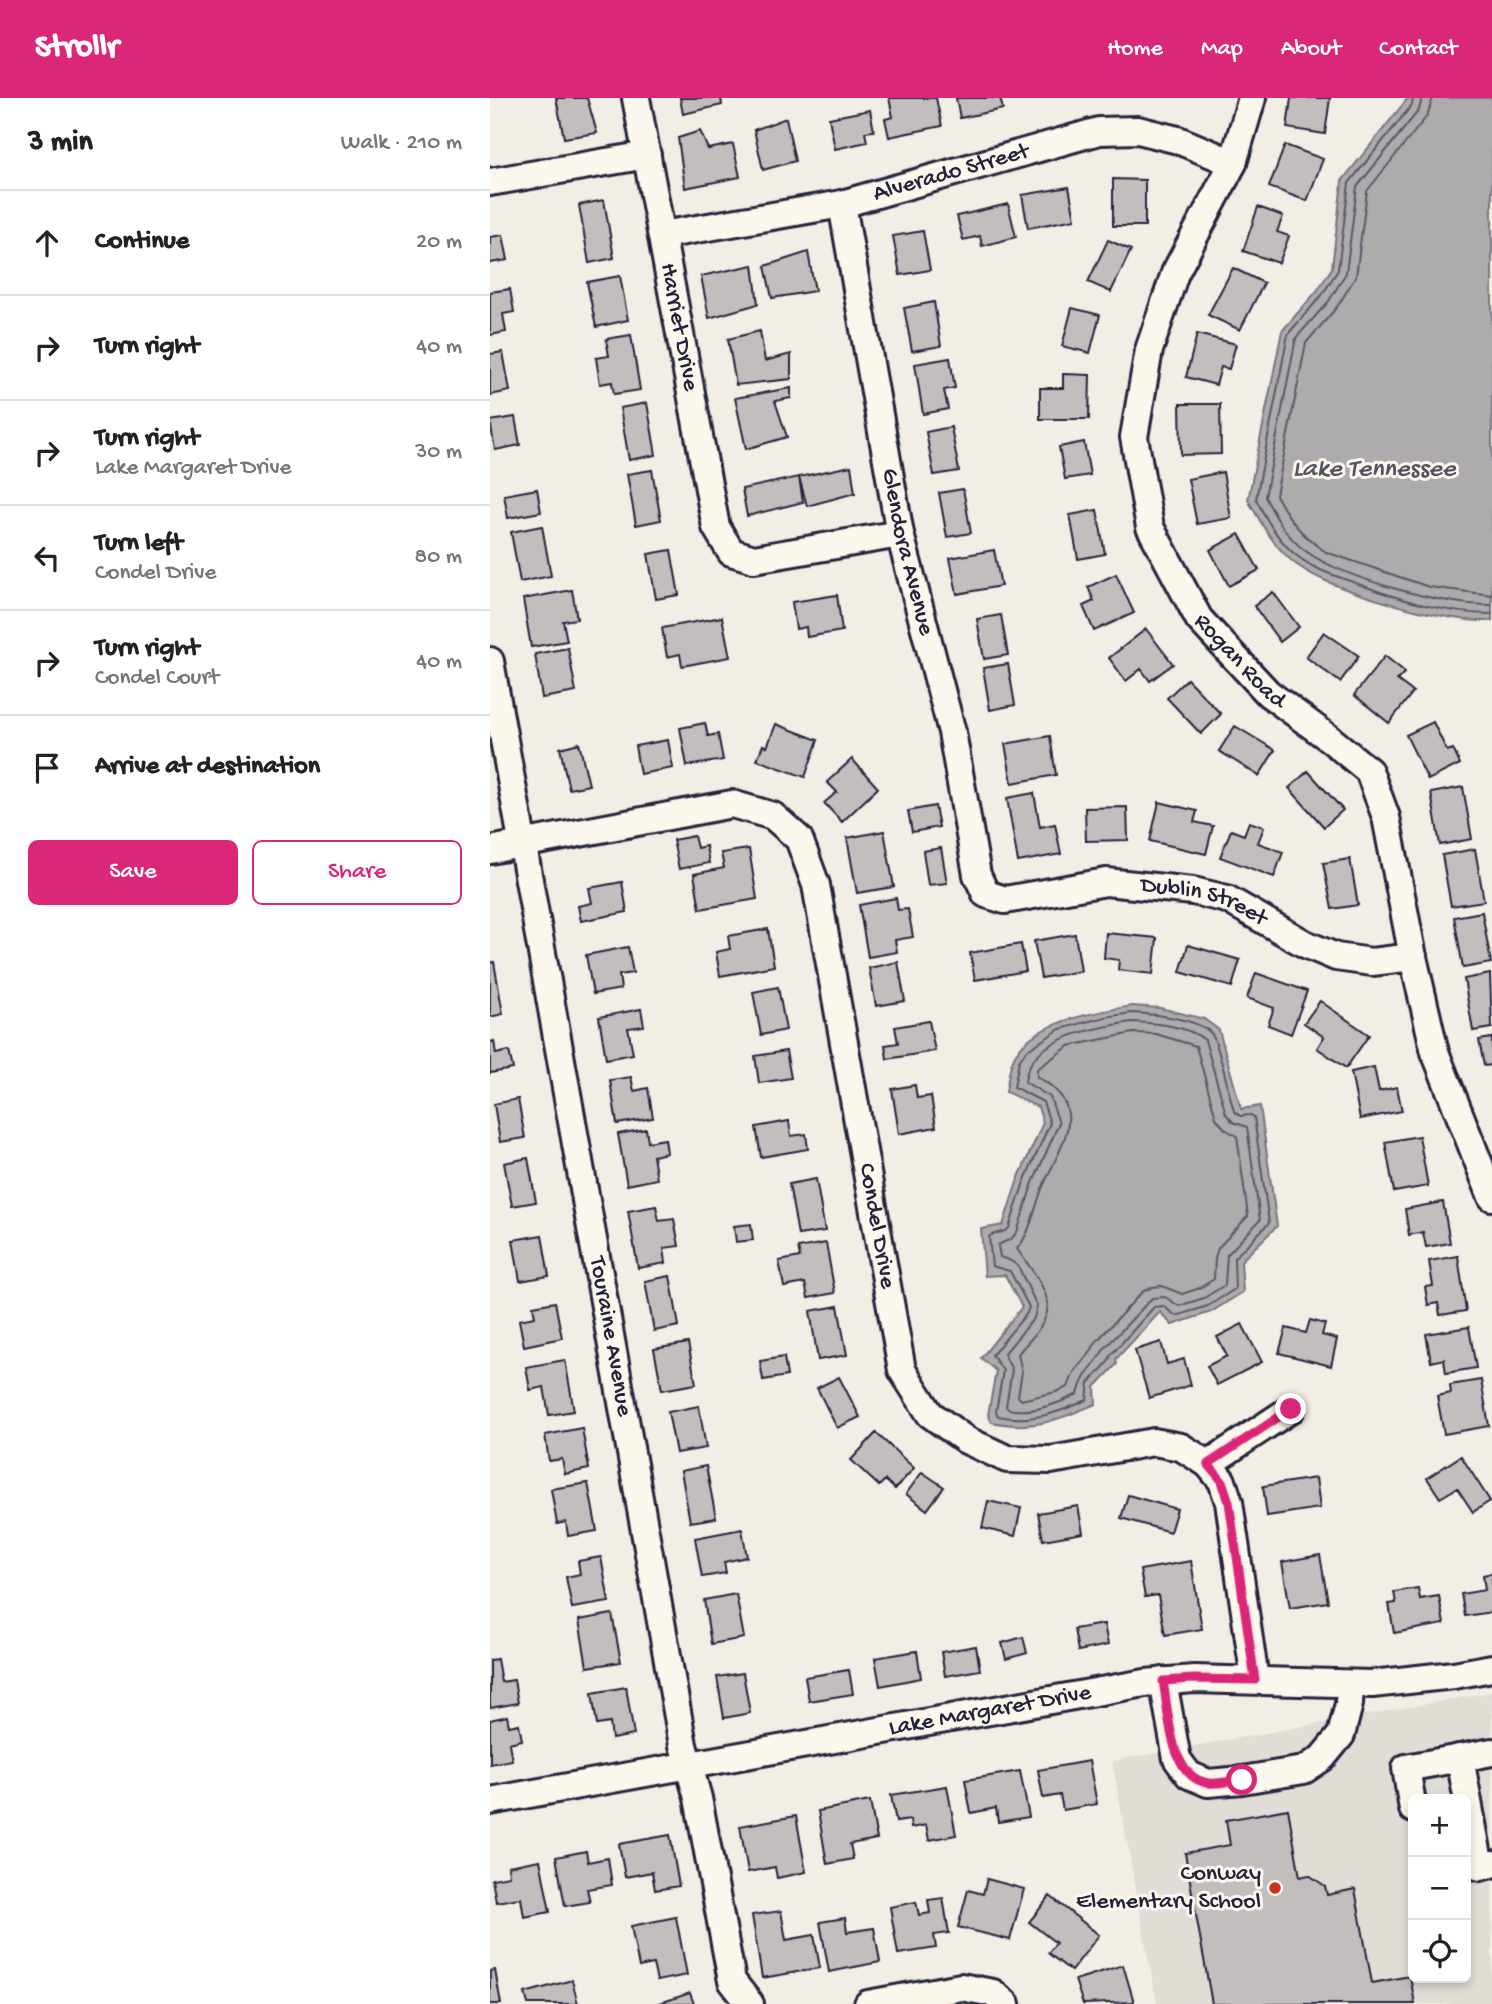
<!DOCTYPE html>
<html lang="en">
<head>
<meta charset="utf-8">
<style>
	:root { --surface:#fff; --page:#f2f2f2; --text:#222; --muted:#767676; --line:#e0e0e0; --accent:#db2777 }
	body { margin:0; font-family:"Gochi Hand",sans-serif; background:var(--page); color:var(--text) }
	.controls { position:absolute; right:21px; bottom:21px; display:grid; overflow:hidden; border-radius:10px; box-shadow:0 4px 10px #0003 }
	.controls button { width:63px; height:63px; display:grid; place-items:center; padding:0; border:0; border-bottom:2px solid var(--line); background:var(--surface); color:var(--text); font:35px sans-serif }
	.stop { position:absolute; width:21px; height:21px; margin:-16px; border:5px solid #db2777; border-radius:50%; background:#fff }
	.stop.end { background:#db2777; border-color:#fff; box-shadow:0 2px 7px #0008 }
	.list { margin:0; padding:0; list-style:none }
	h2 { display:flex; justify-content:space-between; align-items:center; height:91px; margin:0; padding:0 28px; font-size:30px }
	h2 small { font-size:23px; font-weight:400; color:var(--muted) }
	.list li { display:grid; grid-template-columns:46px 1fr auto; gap:21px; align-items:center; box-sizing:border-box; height:105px; padding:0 28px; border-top:2px solid var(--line) }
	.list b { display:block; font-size:26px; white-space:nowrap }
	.list p { margin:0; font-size:23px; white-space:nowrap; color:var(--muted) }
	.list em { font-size:23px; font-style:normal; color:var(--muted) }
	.actions { display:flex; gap:14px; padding:21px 28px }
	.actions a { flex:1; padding:16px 0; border:2px solid var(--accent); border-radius:10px; text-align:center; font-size:24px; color:var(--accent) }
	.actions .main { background:var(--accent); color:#fff }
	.icon { flex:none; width:38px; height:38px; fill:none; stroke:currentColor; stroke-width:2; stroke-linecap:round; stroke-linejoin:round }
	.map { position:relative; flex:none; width:1002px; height:1906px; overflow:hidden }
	header { display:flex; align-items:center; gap:42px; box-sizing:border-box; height:98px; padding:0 35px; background:var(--accent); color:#fff }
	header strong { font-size:33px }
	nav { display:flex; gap:38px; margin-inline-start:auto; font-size:24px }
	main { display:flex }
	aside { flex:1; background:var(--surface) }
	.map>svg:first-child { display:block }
	.built { fill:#e0dcd6; fill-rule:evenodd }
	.water { fill:#aeabad; stroke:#76747f; stroke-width:2 }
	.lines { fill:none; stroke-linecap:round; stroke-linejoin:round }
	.shore { stroke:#5a5969; stroke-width:2 }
	.building { fill:#c2bebe; stroke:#22223b; stroke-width:2 }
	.minor-casing { stroke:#22223b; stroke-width:32 }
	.minor { stroke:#fbf7ec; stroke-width:26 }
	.route { stroke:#db2777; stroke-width:9 }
	.poi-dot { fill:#c8321e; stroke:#fbf7ec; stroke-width:2.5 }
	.labels { text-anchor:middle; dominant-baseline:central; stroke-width:6; stroke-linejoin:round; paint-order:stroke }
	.street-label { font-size:24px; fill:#22223b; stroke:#fbf7ec }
	.poi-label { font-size:24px; fill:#22223b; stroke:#fbf7ec; text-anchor:end }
	.water-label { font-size:26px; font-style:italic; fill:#535263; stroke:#fbf7ec }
</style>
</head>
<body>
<header>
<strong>Strollr</strong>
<nav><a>Home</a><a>Map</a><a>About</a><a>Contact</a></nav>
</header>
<main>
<aside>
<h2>3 min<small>Walk · 210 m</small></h2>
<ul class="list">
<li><svg class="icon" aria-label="ahead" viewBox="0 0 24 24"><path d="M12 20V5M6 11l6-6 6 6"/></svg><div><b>Continue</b></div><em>20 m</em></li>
<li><svg class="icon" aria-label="right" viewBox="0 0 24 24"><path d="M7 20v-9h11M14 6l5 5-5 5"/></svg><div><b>Turn right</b></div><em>40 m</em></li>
<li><svg class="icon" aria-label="right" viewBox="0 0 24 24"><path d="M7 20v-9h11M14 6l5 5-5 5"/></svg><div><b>Turn right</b><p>Lake Margaret Drive</p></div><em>30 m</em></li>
<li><svg class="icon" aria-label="left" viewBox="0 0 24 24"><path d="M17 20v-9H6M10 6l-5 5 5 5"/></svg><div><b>Turn left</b><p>Condel Drive</p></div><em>80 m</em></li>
<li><svg class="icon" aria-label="right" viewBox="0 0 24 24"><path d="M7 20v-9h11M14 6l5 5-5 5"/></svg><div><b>Turn right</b><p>Condel Court</p></div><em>40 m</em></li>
<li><svg class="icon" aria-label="arrive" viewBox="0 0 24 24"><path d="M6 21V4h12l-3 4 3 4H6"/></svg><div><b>Arrive at destination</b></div></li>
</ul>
<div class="actions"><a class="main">Save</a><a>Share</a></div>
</aside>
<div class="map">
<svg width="1002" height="1906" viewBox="0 0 1002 1906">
	<rect width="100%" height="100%" fill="#f2eee5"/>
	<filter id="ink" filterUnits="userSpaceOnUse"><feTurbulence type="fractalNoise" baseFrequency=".0143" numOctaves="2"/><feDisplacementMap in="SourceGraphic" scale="14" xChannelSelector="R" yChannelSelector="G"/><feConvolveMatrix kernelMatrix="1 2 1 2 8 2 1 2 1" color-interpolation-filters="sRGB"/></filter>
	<g filter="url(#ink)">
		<path class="built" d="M1002,1594V1906H667L622,1663ZM923,1701H976V1880H923Z"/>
		<path class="water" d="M918,0H1002V523C956,525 844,494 807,467C784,450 772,426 758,402L792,233L827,193L842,170L852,83Z
			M642,908L670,910L714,921L729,932L751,1011L770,1008L787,1128L751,1163L753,1194L721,1214L682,1227L670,1214L626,1261L627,1266L605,1289L606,1306C567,1322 545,1333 502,1324L498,1317L506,1273L491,1260L532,1209L515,1177L495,1178L491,1131L513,1127L528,1081L553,1025L548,1009L516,994C518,982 519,967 525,957C545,923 606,914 642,908Z"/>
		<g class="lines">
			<path class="shore" d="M923,0L922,7L859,85L848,172L832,197L798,236L766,401C777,423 790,446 811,461C826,472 843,477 860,483C905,500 953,516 1002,516
				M932,0L929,12L867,89L856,175L839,203L806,240L775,399C786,420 798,441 817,454C855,481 956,508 1002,507
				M943,0L937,18L877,93L866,178L847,209L816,245L786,397C799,422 813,439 836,454L939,489L1002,497
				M642,915C662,916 706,920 721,935C729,944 739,998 744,1013L750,1018L761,1017L764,1019L779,1125L744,1160L745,1191L718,1208L686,1218L673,1208L664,1209L621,1257L618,1264L599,1285L597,1302C568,1315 540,1325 508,1318L506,1314L513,1273L502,1257L537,1215L539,1209L520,1173L502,1168L499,1139C504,1133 514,1137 519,1130L534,1084L560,1025L553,1004L524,989L529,963L536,953L570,931L615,919Z
				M642,924C665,925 696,927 715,942L736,1016L743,1024L757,1029L770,1122L737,1157L735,1187L714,1200L689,1208L675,1199L662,1200L614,1251C604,1269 593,1275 588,1296C568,1306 541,1316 518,1311L516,1308L522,1272L514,1256L544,1220L547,1208L528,1168L521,1163L510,1159L508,1147L521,1141L527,1134L542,1087L569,1025L560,999L535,984C538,939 606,930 642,924Z
				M643,935L666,936L706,948L726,1020L735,1031L747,1038L758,1118L728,1150L725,1160L724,1181L710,1190L692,1196L672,1188L662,1189L652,1194L606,1244L600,1255L584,1274L578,1289L566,1294L531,1302L528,1298L532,1274L528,1256C536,1245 550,1234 555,1220C566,1197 538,1168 527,1151C541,1134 544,1112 552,1091C569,1049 604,1009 547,979V971L579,948Z"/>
		</g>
		<path class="building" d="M66,0H97L107,35L74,40Z
			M190,0H231L232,7L193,16Z
			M399,0H446L452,28L399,39L395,21L403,19Z
			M466,0H510L513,11L470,20Z
			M801,0H840L835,36L797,30Z
			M380,12L384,33L375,34L377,44L345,51L339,20Z
			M296,20L305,63L273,72L264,32Z
			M210,33L218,51L243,46L250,79L195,90L188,40Z
			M795,47L833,61L817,103L779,89Z
			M623,81L655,82V128H623Z
			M579,89L585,121L538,130L532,97Z
			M114,102L124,160L99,165L89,107Z
			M518,106L526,139L492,148L490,138L473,142L467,118Z
			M768,109L793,118L787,134L799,138L789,165L753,153Z
			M433,133L440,172L410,177L403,138Z
			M13,137L18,162L0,165V139Z
			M618,142L641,152L621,194L598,184Z
			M318,154L325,193L282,200L275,168Z
			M263,167L268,206L219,220L211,178Z
			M743,170L774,185L750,232L718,217Z
			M130,178L138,222L106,229L97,184Z
			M20,191L24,214L13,216L16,234L0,237V194Z
			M444,204L451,248L422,253L414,210Z
			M582,210L610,217L600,255L572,248Z
			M270,233L275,263L301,256V281L246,287L238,241Z
			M707,236L746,246L739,271L731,269L726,287L696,279Z
			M141,237L150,292L124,296L122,284L110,286L106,260L119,258L116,241Z
			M13,254L20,293L0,297V256Z
			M460,260L465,290L454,292L458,311L433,316L425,266Z
			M573,276L600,277L599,321H550V290H573Z
			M301,290V300L285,303L297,339L256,351L245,300Z
			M157,305L166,357L139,362L130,310Z
			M690,306H730L731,356L691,357Z
			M25,319L30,347L5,352L0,323Z
			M461,329L469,373L444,377L436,334Z
			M594,344L600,377L575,381L569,349Z
			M361,368L365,395L317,408L309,379Z
			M162,372L171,422L146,427L137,376Z
			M733,374L741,420L707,426L698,381Z
			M309,379L313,404L257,418L252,391Z
			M47,391L51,414L18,420L14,397Z
			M473,391L481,435L457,439L449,395Z
			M607,412L615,456L588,461L580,417Z
			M52,428L61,478L30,484L21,434Z
			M749,436L769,472L739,488L720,452Z
			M181,452L189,497L166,501L158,456Z
			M504,452L511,488L467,496L460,460Z
			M626,476L644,515L604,533L593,508L604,503L598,489Z
			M82,492L87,521L73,523L77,543L41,549L33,501Z
			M783,494L809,529L790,544L764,508Z
			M347,497L352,533L317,539L316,529L306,531L302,504Z
			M511,517L518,557L494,561L487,521Z
			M232,519L240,559L192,568L190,556L177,559L172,530Z
			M656,531L683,566L660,583L651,571L636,583L619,560Z
			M834,534L869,558L850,584L816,559Z
			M78,550L86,594L52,600L45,556Z
			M895,558L915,574L907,582L923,594L899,625L864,597Z
			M518,566L525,607L500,612L493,570Z
			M697,581L731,616L711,636L677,600Z
			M943,624L957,653L963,651L970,666L938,682L916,637Z
			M215,625L218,638L228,636L233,662L197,668L190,630Z
			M286,626L328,642L315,679L267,662L273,647L277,649Z
			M745,628L785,652L769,678L729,653Z
			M560,638L566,677L522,685L515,646Z
			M178,642L183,670L150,676L145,648Z
			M89,645L99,687L79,691L70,650Z
			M362,661L388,690L352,724L334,705L347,694L337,684Z
			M818,673L853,712L834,729L799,690Z
			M973,689L982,741L950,747L941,695Z
			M544,695L550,729L565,726L571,756L528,764L517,700Z
			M669,704L707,713L704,724L723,728L716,756L660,743Z
			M445,708L449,729L422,734L418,713Z
			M637,709L638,742L596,743L595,710Z
			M759,724L774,729L768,745L793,754L784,779L730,759L741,732L754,737Z
			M394,733L404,789L367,795L357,740Z
			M204,738L207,750L216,748L219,765L189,771L183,742Z
			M451,750L457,785L438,787L433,753Z
			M259,751L267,801L210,811L204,776L234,770L231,755Z
			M985,751L994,803L961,808L952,757Z
			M860,761L868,807L842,811L833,765Z
			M132,784L137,814L91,823L88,808L102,805L99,790Z
			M406,800L408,812L418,811L423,839L405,842L407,854L378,859L369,807Z
			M992,814L1001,865L973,870L964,819Z
			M278,831L284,868L230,878L226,854L240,851L238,838Z
			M616,835L667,840L663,876L628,872L629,862L614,860Z
			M585,836L591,873L551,880L544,843Z
			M531,846L536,873L485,882L480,855Z
			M698,847L750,862L742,889L690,874Z
			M138,849L143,875L129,877L131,891L103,896L96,857Z
			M4,864L13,916L0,919V865Z
			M408,864L415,903L386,908L379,870Z
			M766,875L817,893L801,936L778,927L784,910L757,900Z
			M1000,876L1002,930L983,933L974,881Z
			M288,889L296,932L271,937L263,894Z
			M830,903L879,937L856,970L827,950L834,939L814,925Z
			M151,911L154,928L138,930L143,956L116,961L109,919Z
			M439,923L445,953L397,961L395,947L408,945L405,929Z
			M1002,940V967L994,968L989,942Z
			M4,943L6,956L19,953L23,971L0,975V944Z
			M296,953L301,980L269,985L265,958Z
			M884,969L889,993L907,989L912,1013L870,1021L861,974Z
			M141,979L144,993L158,990L163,1020L127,1026L120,982Z
			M425,987L427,1000L441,998L446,1029L409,1036L402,991Z
			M28,1001L35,1040L10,1044L4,1006Z
			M299,1023L301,1038L316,1036L318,1051L271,1059L266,1029Z
			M156,1031L158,1044L175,1041L177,1055L163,1058L167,1081L137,1087L128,1036Z
			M929,1038L938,1088L904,1094L895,1044Z
			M38,1060L46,1104L22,1108L14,1065Z
			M326,1081L335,1133L308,1137L299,1086Z
			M953,1104L960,1145L936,1149L933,1134L919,1137L915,1111Z
			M166,1108L169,1123L184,1121L189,1148L174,1150L176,1165L148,1170L138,1113Z
			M261,1126L263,1142L246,1144L244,1128Z
			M52,1137L59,1178L30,1183L23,1142Z
			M336,1145L345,1195L318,1200L315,1185L294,1189L289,1163L310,1159L308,1150Z
			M968,1158L976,1213L950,1217L948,1205L938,1207L935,1189L943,1188L939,1163Z
			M180,1178L189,1228L164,1233L155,1183Z
			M65,1204L72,1240L34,1248L29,1222L45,1219L43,1208Z
			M348,1208L357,1257L328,1262L320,1213Z
			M820,1222L835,1226L832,1237L847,1241L841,1268L789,1255L796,1230L816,1235Z
			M752,1226L772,1264L727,1287L717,1268L737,1258L727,1239Z
			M979,1229L986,1270L956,1275L954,1261L941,1264L936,1236Z
			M671,1244L677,1266L694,1261L701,1287L659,1300L645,1252Z
			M198,1245L206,1286L172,1292L164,1251Z
			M294,1259L297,1278L273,1282L270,1263Z
			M75,1262L84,1313L59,1317L54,1289L40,1292L36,1269Z
			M349,1279L370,1319L347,1330L327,1290Z
			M991,1282L999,1328L954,1336L947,1298L961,1295L960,1287Z
			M209,1308L216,1350L186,1355L178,1314Z
			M92,1330L99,1371L75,1376L72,1361L59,1363L55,1337Z
			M386,1335L424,1370L405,1391L395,1382L389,1388L361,1362Z
			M971,1358L1000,1403L983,1414L967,1390L950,1400L937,1380Z
			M216,1368L226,1420L200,1424L191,1373Z
			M432,1374L454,1389L437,1412L416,1396Z
			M826,1380L830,1410L777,1418L773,1388Z
			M98,1385L107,1433L78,1438L76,1424L67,1426L61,1391Z
			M638,1397L687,1411L680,1434L631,1420Z
			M498,1403L531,1410L525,1438L492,1430Z
			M588,1408L593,1435L553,1442L548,1415Z
			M252,1431L257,1459L234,1464L236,1475L212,1479L205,1440Z
			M830,1457L838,1504L800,1510L792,1464Z
			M111,1459L119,1504L82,1510L76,1479L90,1476L88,1463Z
			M701,1463L712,1531L675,1537L668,1497L655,1499L650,1472Z
			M1002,1475V1514L975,1518L971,1496L995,1492L993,1477Z
			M928,1490L930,1501L949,1498L954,1526L904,1535L899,1506L906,1505L904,1494Z
			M246,1496L254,1540L221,1546L214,1502Z
			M122,1516L131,1564L97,1569L89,1522Z
			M614,1526L618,1547L588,1553L584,1531Z
			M533,1539L537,1555L516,1561L512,1545Z
			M486,1548L490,1572L455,1578L451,1554Z
			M427,1553L431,1580L390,1588L385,1560Z
			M7,1561L11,1584L24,1582L28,1605L0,1610V1562Z
			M359,1572L363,1596L319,1603L315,1579Z
			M253,1575L260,1615L234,1620L227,1579Z
			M136,1589L144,1637L122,1641L120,1625L107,1627L102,1595Z
			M17,1618L19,1628L29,1626L32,1642L19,1645L22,1662L0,1666V1622Z
			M599,1663L607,1706L573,1712L570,1697L553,1700L548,1672Z
			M530,1673L539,1719L508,1724L506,1710L481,1715L475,1682Z
			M457,1688L466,1737L439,1742L436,1727L421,1730L420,1722L406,1724L401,1697Z
			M380,1703L387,1741L360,1746L363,1761L337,1766L328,1713Z
			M798,1711L810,1779L819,1777L835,1788L837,1797L865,1791L882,1885L920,1878L925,1906H722L695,1755L740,1747L736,1722Z
			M306,1718L316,1774L287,1780L285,1769L258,1774L250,1728Z
			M180,1737L189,1788L165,1792L162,1774L135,1779L129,1746Z
			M96,1753L98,1764L118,1760L122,1787L97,1791L100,1804L75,1808L66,1759Z
			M50,1762L60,1814L34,1819L31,1800L6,1804L2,1781L19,1778L18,1768Z
			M497,1781L534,1791L520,1842L468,1829L478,1792L493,1796Z
			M560,1798L609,1837L581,1873L558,1855L566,1845L539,1824Z
			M453,1800L459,1835L444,1837L446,1850L408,1856L400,1809L426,1804L429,1817L440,1815L438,1802Z
			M291,1813L296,1842L324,1837L330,1870L272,1880L262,1817Z
			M186,1819L197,1877L167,1883L163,1866L149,1869L141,1828Z
			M355,1820L357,1834L384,1830L390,1864L339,1874L330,1824Z
			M633,1867L644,1904L593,1906L585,1882Z
			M5,1872L11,1906H0V1873Z
			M82,1882L88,1906H38L35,1895Z
			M200,1895L204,1906H167Z"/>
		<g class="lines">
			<defs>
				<g id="minor">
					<path id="s1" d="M146,0L226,429L241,454L264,461L410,436"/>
					<path id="s2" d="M762,0L743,65L685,175L659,252L644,339L660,429L709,521L778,595L840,641L879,673L896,719L923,859L945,954L1002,1099"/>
					<path d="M0,84L157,57"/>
					<path id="s3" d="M352,106L410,436L462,634L487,777L496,796L515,802L616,784L703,793L737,801L815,846L846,859L882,864L923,859"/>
					<path id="s4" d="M172,137L352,106L609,33L648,32L688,42L743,65"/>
					<path id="s5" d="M0,563L193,1647L208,1700L242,1883L260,1906"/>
					<path id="s6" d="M0,752L242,706L283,718L309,741L326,787L412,1272L440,1316L476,1342L517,1361L561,1362L664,1344L691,1349L718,1366L732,1383L739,1404L765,1582"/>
					<path d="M718,1366L801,1311"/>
					<path d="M673,1583L687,1661L699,1677L718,1685L752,1682L814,1672L832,1660L851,1637L859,1606L860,1586"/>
					<path d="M1002,1654L970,1660L990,1769L1002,1766"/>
					<path id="s7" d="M0,1703L655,1585L704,1581L882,1586L964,1577L1002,1570"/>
					<path d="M923,1711L916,1670L970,1660"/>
					<path d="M378,1906L471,1889L503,1895L516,1906"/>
				</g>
			</defs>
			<use href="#minor" class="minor-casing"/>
			<use href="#minor" class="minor"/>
		</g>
	</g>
	<g class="lines" filter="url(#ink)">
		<path class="route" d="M752,1682C742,1683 729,1686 719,1685C679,1681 679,1614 673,1583L704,1581L765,1582L739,1404L732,1383L718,1366L801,1311"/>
	</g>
	<circle class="poi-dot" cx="785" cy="1790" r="7"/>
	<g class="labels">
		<g class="street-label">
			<text stroke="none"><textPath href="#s4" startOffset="296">Alverado Street</textPath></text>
			<text stroke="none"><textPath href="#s1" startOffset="233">Harriet Drive</textPath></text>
			<text stroke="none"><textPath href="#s3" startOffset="354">Glendora Avenue</textPath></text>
			<text stroke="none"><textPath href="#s2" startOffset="616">Rogan Road</textPath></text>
			<text stroke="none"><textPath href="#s3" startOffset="929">Dublin Street</textPath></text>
			<text stroke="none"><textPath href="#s6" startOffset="719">Condel Drive</textPath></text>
			<text stroke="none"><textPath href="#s5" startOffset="686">Touraine Avenue</textPath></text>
			<text stroke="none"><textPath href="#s7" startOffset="508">Lake Margaret Drive</textPath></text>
		</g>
		<g class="poi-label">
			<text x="771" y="1776">Conway<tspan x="771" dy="28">Elementary School</tspan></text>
		</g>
		<g class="water-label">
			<text x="884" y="372">Lake Tennessee</text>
		</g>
	</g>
</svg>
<div class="controls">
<button>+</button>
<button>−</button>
<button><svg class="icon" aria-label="locate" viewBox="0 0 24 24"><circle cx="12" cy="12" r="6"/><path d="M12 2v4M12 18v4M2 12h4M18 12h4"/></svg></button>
</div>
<div class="stop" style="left:752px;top:1682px"></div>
<div class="stop end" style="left:801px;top:1311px"></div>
</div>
</main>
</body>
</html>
